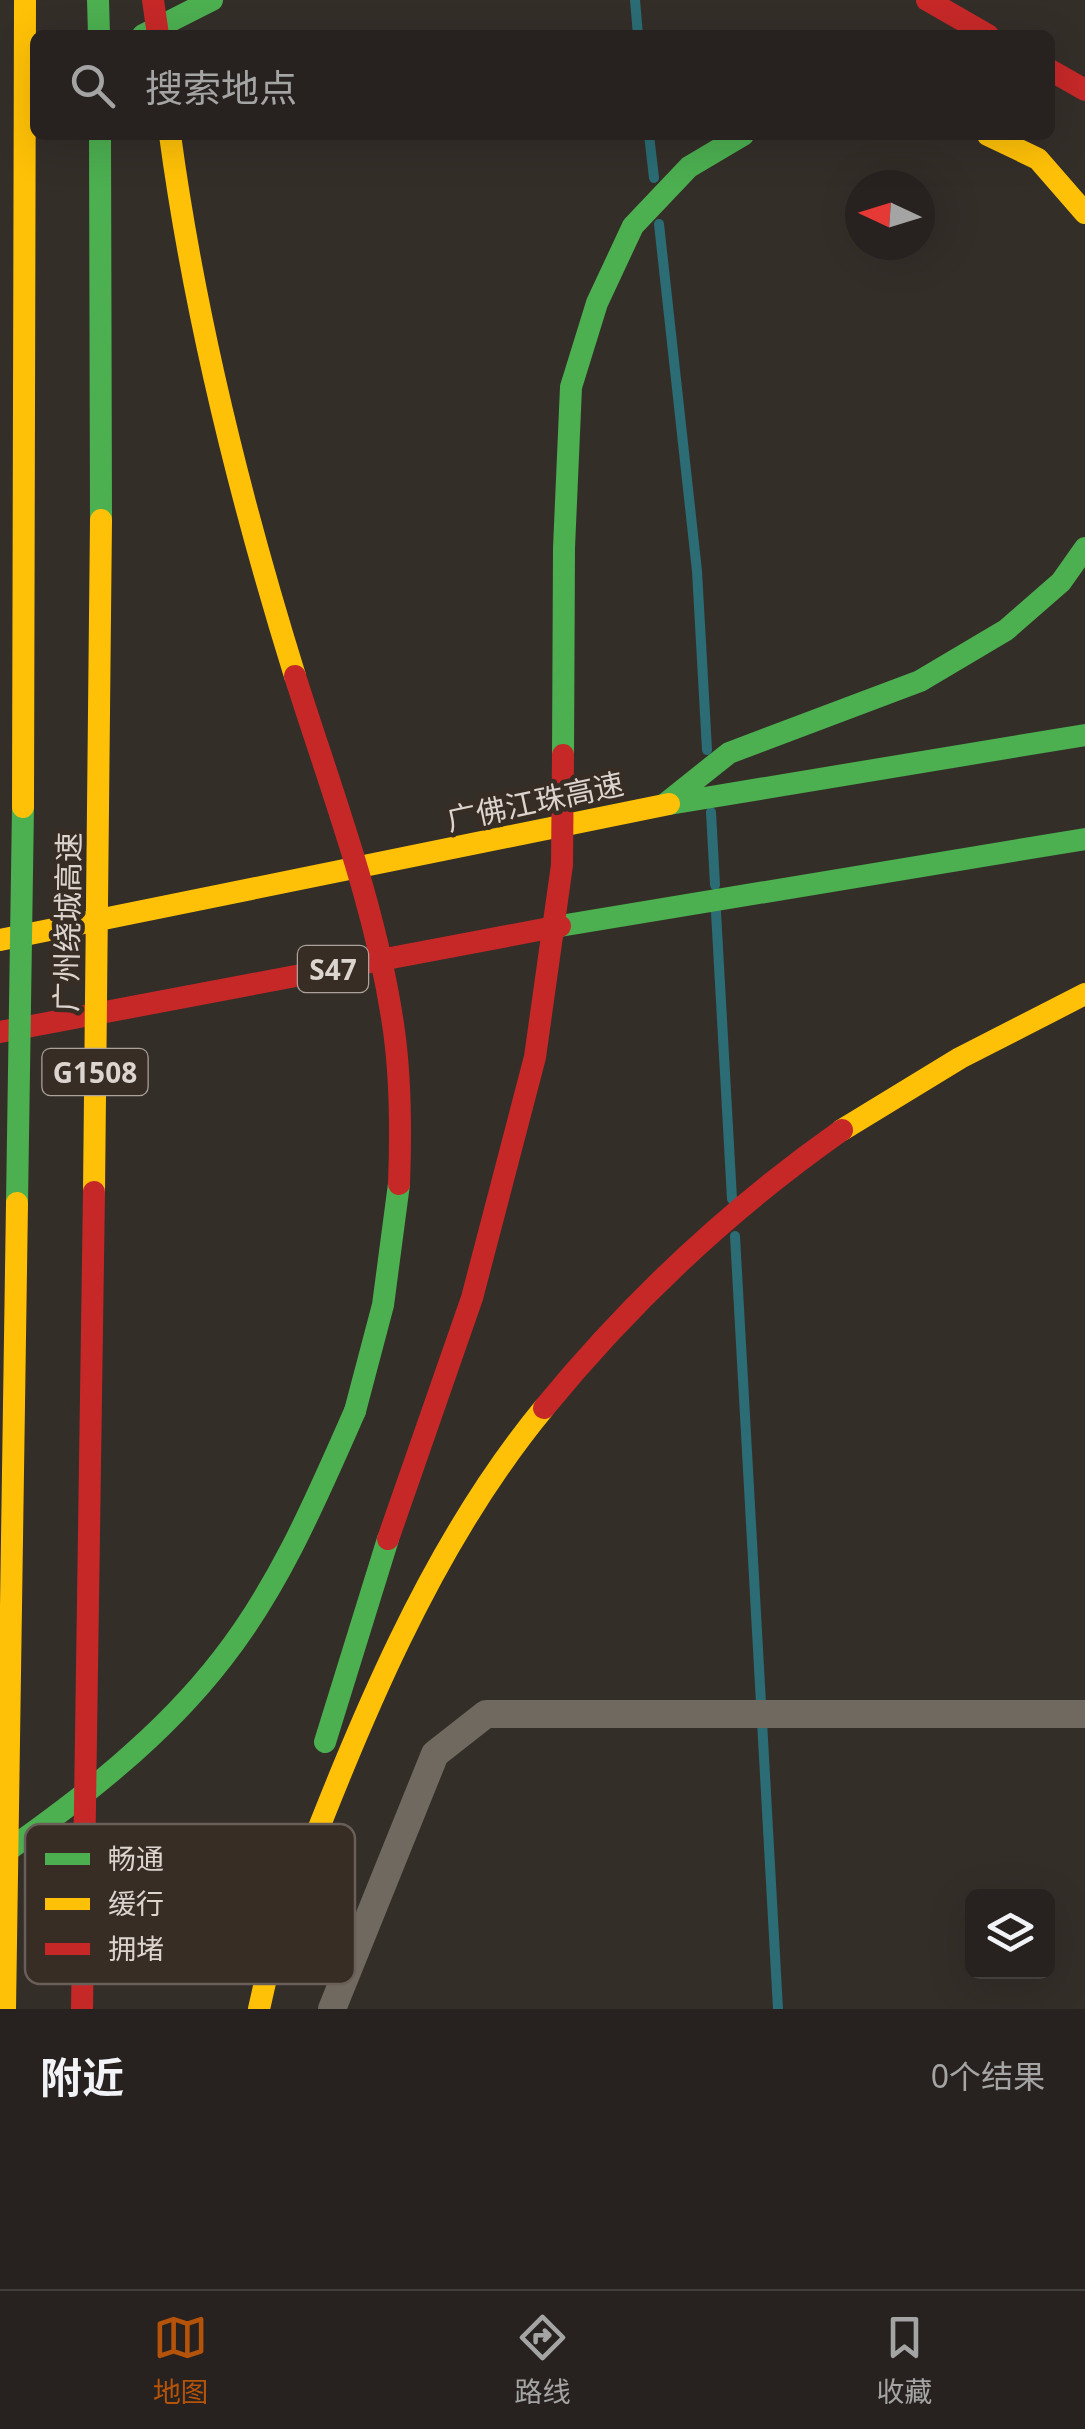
<!DOCTYPE html>
<html lang="zh">
<head>
<meta charset="utf-8">
<style>
	:root { --surface:#27221f; --page:#2f2a28; --text:#f1f3f6; --muted:#a4a4a4; --line:#433f3d; --accent:#b45309 }
	body { margin:0; font-family:"Noto Sans","Noto Sans SC",sans-serif; background:var(--page); color:var(--text) }
	.controls { position:absolute; right:30px; bottom:30px; display:grid; overflow:hidden; border-radius:15px; box-shadow:0 10px 40px #0002 }
	.controls button { width:90px; height:90px; display:grid; place-items:center; padding:0; border:0; border-bottom:2px solid var(--line); background:var(--surface); color:var(--text); font:50px sans-serif }
	.compass { position:absolute; left:845px; top:170px; width:90px; height:90px; border-radius:50%; background:var(--surface); box-shadow:0 10px 40px #0002; rotate:274deg }
	.list { margin:0; padding:0; list-style:none }
	h2 { display:flex; justify-content:space-between; align-items:center; height:130px; margin:0; padding:0 40px; font-size:42px }
	h2 small { font-size:32px; font-weight:400; color:var(--muted) }
	.icon { flex:none; width:55px; height:55px; fill:none; stroke:currentColor; stroke-width:2; stroke-linecap:round; stroke-linejoin:round }
	.map { position:relative; flex:none; width:1085px; height:2009px; overflow:hidden }
	.search { position:absolute; background:var(--surface); box-shadow:0 10px 40px #0002; left:30px; right:30px; top:30px; height:110px; display:flex; align-items:center; gap:25px; box-sizing:border-box; padding:0 35px; border-radius:15px; color:var(--muted); font-size:38px }
	.sheet { height:280px; background:var(--surface) }
	nav { display:flex; justify-content:space-around; align-items:center; box-sizing:border-box; height:140px; border-top:2px solid var(--line); background:var(--surface); font-size:28px; color:var(--muted) }
	nav a { display:grid; justify-items:center; gap:5px }
	nav .on { color:var(--accent) }
	.map>svg:first-child { display:block }
	.lines { fill:none; stroke-linecap:round; stroke-linejoin:round }
	.stream { stroke:#2b6c75; stroke-width:10 }
	.street { stroke:#70695f; stroke-width:28 }
	.fast { stroke:#4caf50; stroke-width:22 }
	.slow { stroke:#ffc107; stroke-width:22 }
	.jam { stroke:#c62828; stroke-width:22 }
	.fast-bridge { stroke:#4caf50; stroke-width:22 }
	.slow-bridge { stroke:#ffc107; stroke-width:22 }
	.jam-bridge { stroke:#c62828; stroke-width:22 }
	.labels { text-anchor:middle; dominant-baseline:central; stroke-width:9; stroke-linejoin:round; paint-order:stroke }
	.shield { fill:#382d25; stroke:#aba29c; stroke-width:2.5 }
	.shield-label { font-size:28px; font-weight:bold; fill:#dcd4cf }
	.street-label { font-size:30px; fill:#dcd4cf; stroke:#382d25 }
	.key { fill:#382d25; stroke:#695f58; stroke-width:2.5 }
	.key-label { font-size:28px; fill:#dcd4cf }
</style>
</head>
<body>
<div class="map">
<svg width="1085" height="2009" viewBox="0 0 1085 2009">
	<rect width="100%" height="100%" fill="#342e29"/>
	<g class="lines">
		<path class="stream" d="M635,0L638,35
			M649,135L654,178
			M659,224L697,571L707,750
			M711,812L715,885
			M716,912L732,1199
			M735,1236L778,2009"/>
		<path class="street" d="M332,2009L435,1754L486,1714H1085"/>
		<path class="fast" d="M98,0L99,35
			M143,35L212,0
			M665,804L729,753L920,681L1006,630L1061,582L1085,548
			M669,804L1085,735
			M560,926L1085,839
			M325,1742L388,1539
			M0,1856C81,1799 161,1738 222,1659C280,1585 317,1497 355,1411"/>
		<path class="slow" d="M988,135L1038,159L1085,213
			M0,940L669,804
			M842,1130L960,1058L1085,994
			M272,1947C345,1762 416,1563 544,1408
			M259,2009L280,1916"/>
		<path class="jam" d="M927,0L988,35
			M1050,70L1085,90
			M0,1032L560,926
			M544,1408C630,1303 731,1208 842,1130"/>
		<path class="fast-bridge" d="M100,135L101,520
			M563,755L564,548L571,387L597,303L633,226L689,167L743,135
			M17,1203L23,807
			M355,1411L383,1305L399,1184"/>
		<path class="slow-bridge" d="M170,135C195,319 240,499 295,676
			M23,807L25,0
			M94,1192L101,520
			M5,2009L17,1203"/>
		<path class="jam-bridge" d="M153,0L158,35
			M295,676C332,793 377,909 394,1031C401,1082 401,1133 399,1184
			M388,1539L472,1298L535,1057L562,865L563,755
			M82,2009L94,1192"/>
	</g>
	<g class="labels">
		<g class="shield">
			<rect x="298" y="946" width="70" height="46" rx="8"/>
			<rect x="42.5" y="1049" width="105" height="46" rx="8"/>
		</g>
		<g class="shield-label">
			<text x="333" y="969">S47</text>
			<text x="95" y="1072">G1508</text>
		</g>
		<g class="street-label">
			<text transform="translate(535 801) rotate(-12)">广佛江珠高速</text>
			<text transform="translate(67 922) rotate(-89)">广州绕城高速</text>
		</g>
	</g>
	<rect x="25" y="1824" width="330" height="160" rx="15" class="key"/>
	<rect x="45" y="1853" width="45" height="12" fill="#4caf50"/>
	<rect x="45" y="1898" width="45" height="12" fill="#ffc107"/>
	<rect x="45" y="1943" width="45" height="12" fill="#c62828"/>
	<g class="key-label">
		<text x="108" y="1869">畅通</text>
		<text x="108" y="1914">缓行</text>
		<text x="108" y="1959">拥堵</text>
	</g>
</svg>
<div class="controls">
<button><svg class="icon" aria-label="layers" viewBox="0 0 24 24"><path d="M12 4l9 5-9 5-9-5zM3 14l9 5 9-5"/></svg></button>
</div>
<svg class="compass" viewBox="-18 -18 36 36"><path d="M0-13l5 13h-10z" fill="#e53935"/><path d="M0 13l5-13h-10z" fill="#a4a4a4"/></svg>
<div class="search"><svg class="icon" aria-label="search" viewBox="0 0 24 24"><circle cx="10" cy="10" r="6"/><path d="M15 15l6 6"/></svg>搜索地点</div>
</div>
<section class="sheet">
<h2>附近<small>0个结果</small></h2>
<ul class="list">
</ul>
</section>
<nav>
<a class="on"><svg class="icon" aria-label="map" viewBox="0 0 24 24"><path d="M3 6l6-2 6 2 6-2v14l-6 2-6-2-6 2zM9 4v14M15 6v14"/></svg>地图</a>
<a><svg class="icon" aria-label="directions" viewBox="0 0 24 24"><path d="M12 3l9 9-9 9-9-9zM9 14v-3h6M13 9l2 2-2 2"/></svg>路线</a>
<a><svg class="icon" aria-label="saved" viewBox="0 0 24 24"><path d="M7 4h10v16l-5-4-5 4z"/></svg>收藏</a>
</nav>
</body>
</html>
